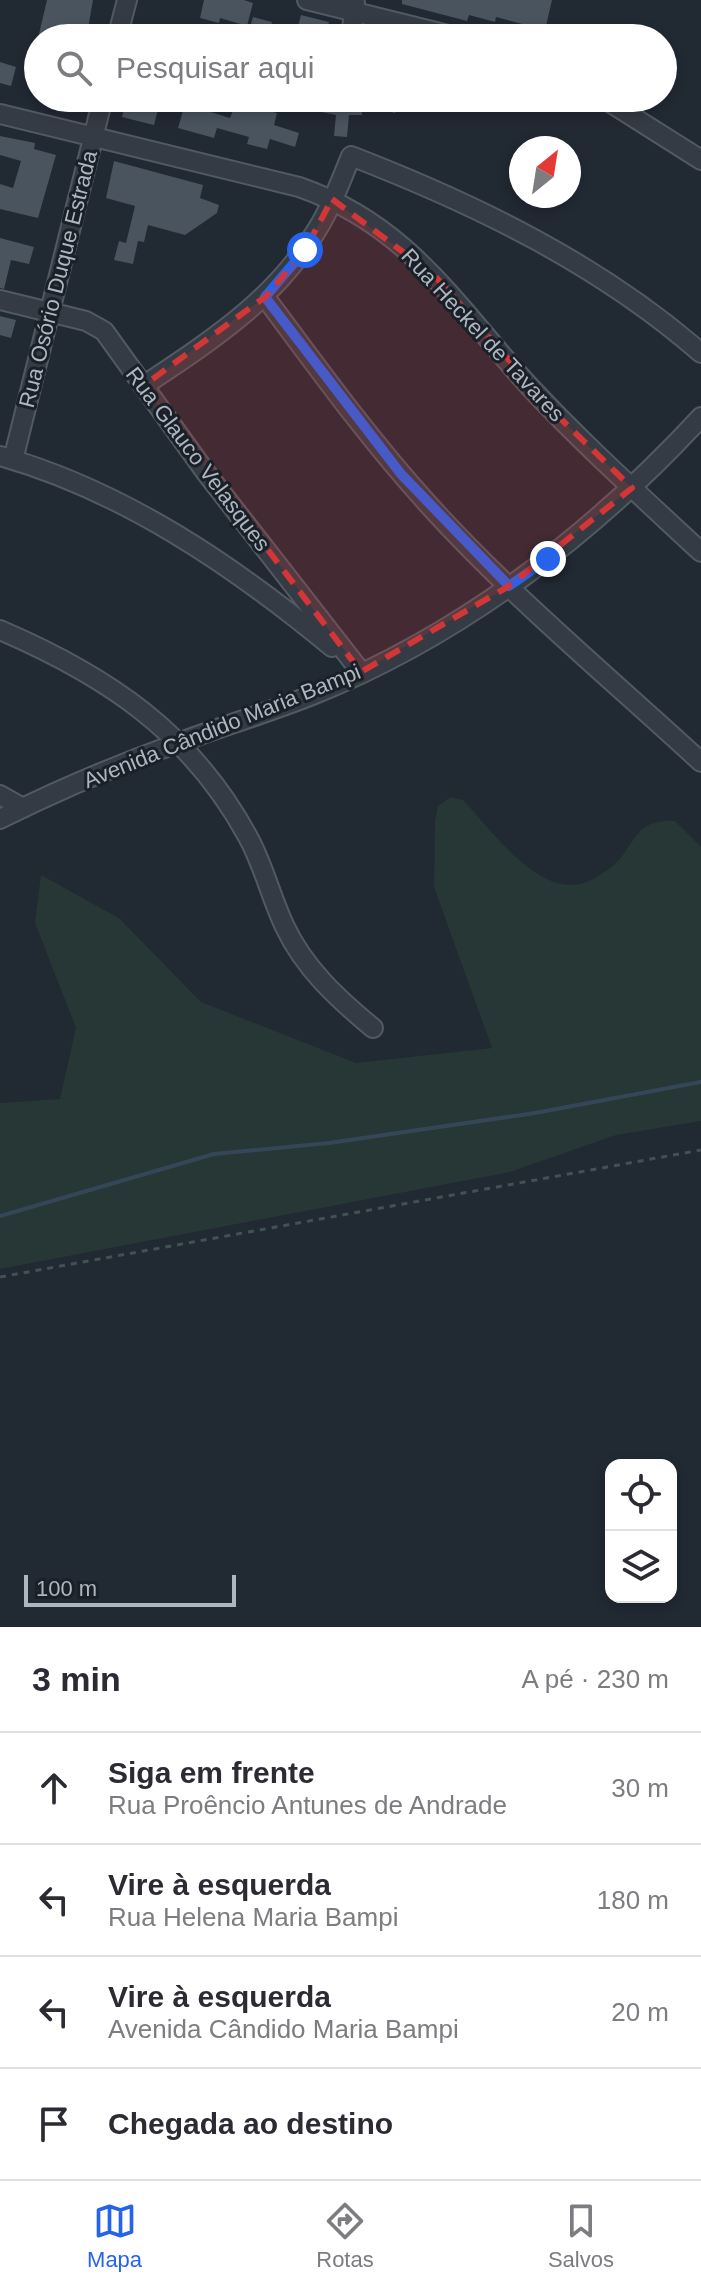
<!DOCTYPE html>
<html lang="pt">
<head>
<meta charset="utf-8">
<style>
	:root { --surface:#fff; --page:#f7f7f7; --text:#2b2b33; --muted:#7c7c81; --line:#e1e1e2; --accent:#2563eb }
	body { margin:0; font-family:Arial,sans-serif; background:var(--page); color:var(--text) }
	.controls { position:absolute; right:24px; bottom:24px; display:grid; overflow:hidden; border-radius:16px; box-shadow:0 4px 12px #0003 }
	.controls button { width:72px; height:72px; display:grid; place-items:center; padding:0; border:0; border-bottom:2px solid var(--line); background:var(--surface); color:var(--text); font:40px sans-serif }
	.compass { position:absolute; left:509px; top:136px; width:72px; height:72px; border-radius:50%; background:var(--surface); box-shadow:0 4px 12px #0003; rotate:30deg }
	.scale { position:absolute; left:24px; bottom:20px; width:212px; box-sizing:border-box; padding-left:8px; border:4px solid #aeb6c1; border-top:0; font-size:22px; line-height:28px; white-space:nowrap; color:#aeb6c1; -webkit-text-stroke:6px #1a2028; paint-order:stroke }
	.stop { position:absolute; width:24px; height:24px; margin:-18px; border:6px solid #2563eb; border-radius:50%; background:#fff }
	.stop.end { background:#2563eb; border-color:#fff; box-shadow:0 2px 8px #0008 }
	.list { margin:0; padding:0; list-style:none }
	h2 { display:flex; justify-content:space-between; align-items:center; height:104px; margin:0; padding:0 32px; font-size:34px }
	h2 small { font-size:26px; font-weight:400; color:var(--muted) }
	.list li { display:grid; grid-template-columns:52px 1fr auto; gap:24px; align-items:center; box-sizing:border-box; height:112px; padding:0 32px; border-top:2px solid var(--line) }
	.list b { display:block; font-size:30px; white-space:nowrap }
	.list p { margin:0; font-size:26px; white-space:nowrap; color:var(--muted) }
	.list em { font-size:26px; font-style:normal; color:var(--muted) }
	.icon { flex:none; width:44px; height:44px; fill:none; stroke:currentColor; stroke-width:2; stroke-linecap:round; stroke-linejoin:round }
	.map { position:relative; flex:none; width:701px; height:1627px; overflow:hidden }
	.search { position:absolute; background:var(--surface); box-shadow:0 4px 12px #0003; left:24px; right:24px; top:24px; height:88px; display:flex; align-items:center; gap:20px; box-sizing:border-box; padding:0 28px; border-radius:44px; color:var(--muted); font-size:30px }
	.sheet { height:552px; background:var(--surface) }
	nav { display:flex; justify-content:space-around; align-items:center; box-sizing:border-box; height:112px; border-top:2px solid var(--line); background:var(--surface); font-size:22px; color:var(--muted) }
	nav a { display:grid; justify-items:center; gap:4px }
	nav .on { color:var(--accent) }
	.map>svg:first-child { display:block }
	.green { fill:#263736 }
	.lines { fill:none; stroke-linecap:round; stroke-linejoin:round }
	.stream { stroke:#364659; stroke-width:4 }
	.building { fill:#49545f }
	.minor-casing { stroke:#515962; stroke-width:22 }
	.path { stroke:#425254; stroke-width:3; stroke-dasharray:6 6; stroke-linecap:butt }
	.minor { stroke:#343b44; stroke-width:18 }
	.route { stroke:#2563eb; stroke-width:10 }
	.marked { fill:#d23637; fill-opacity:0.2; stroke:#d23637; stroke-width:6; stroke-dasharray:16 10; stroke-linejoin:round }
	.labels { text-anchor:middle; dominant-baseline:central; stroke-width:6; stroke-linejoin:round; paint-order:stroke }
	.street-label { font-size:22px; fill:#aeb6c1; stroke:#1a2028 }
</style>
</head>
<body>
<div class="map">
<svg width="701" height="1627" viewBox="0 0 701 1627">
	<rect width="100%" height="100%" fill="#212933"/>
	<path class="green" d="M451,797L463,800C494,832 545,908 595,878C606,871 615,866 623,855C640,830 643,820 675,821L701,847V1121L616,1135L510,1172L0,1269V1103L60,1099L76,1028L35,923L41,875L119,918L201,1002L356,1063L492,1048L434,887L435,821L438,806Z"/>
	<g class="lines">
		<path class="stream" d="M0,1216L214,1154L329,1143L535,1113L701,1082"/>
	</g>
	<path class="building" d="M47,0H93L87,34L64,29L61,38H38Z
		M204,0H244L253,3L247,26L220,18L219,23L200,18Z
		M402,0H552L545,30L496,17L495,22L469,15L467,21L402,4Z
		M301,15L329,22L325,37L297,30Z
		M253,17L272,22L268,38H247Z
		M0,62L16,67L11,86L0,83Z
		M141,98H161L154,125L122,117L126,99L141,102Z
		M310,98H399L395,113L362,104V115H349L347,137L334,136L336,115L308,109Z
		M236,103L277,113L274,125L299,133L295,147L270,139L267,149L247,144L249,137L217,128L214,138L178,128L185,104L230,118Z
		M0,136L35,143L34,149L56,155L38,218L0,209V184L13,188L21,161L0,155Z
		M114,161L203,185L200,198L219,205L217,213L185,235L148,225L144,242L138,241L133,264L114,260L119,241L126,243L135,206L106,198Z
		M0,238L34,247L29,264L11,260L4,289L0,288Z
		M0,316L16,320L11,338L0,335Z"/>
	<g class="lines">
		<defs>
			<path id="minor" d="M307,0L460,38
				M117,38L127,0
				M351,38L355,3
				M603,98L701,160
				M0,114L299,187C409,225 456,306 530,387C584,445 643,498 701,552
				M265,297C317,367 368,438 427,503C511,596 609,677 701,762
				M0,300L86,321L104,331L207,474L361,672
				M143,386C209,342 277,299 318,228C332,206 341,180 351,156C475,204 599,264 701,353
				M0,456C124,491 234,566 332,647
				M13,460L103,98
				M0,630C107,676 191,732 248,837C264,866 271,898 285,927C305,969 338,999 373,1028
				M0,795L23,808
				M0,819C58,790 117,765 178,743C223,726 270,712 315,694C463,634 594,533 701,417"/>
		</defs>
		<use href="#minor" class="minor-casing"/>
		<path class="path" d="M0,1277L701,1150"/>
		<use href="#minor" class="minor"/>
	</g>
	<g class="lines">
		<path class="route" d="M305,250L265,297L401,474L509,586L548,559"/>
	</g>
	<path class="marked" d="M332,199L434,275L561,419L632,488L509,586L361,672L143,386L265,297L305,250Z"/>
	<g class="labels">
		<g class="street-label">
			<text transform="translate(58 279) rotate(-76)">Rua Osório Duque Estrada</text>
			<text transform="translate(483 335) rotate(47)">Rua Heckel de Tavares</text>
			<text transform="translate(198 459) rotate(53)">Rua Glauco Velasques</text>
			<text transform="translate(222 726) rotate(-22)">Avenida Cândido Maria Bampi</text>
		</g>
	</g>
</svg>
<div class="controls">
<button><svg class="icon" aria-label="locate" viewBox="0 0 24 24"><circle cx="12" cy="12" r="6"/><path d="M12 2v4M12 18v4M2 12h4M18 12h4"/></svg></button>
<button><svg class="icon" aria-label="layers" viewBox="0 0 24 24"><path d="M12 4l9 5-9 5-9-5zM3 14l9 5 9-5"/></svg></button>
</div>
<svg class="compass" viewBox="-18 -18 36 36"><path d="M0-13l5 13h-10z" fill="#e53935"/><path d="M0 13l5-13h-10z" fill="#7c7c81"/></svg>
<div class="scale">100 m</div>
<div class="stop" style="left:305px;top:250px"></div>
<div class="stop end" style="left:548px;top:559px"></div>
<div class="search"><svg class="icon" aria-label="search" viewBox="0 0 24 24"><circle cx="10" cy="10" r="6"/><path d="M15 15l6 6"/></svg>Pesquisar aqui</div>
</div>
<section class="sheet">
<h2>3 min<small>A pé · 230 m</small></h2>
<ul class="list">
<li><svg class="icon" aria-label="ahead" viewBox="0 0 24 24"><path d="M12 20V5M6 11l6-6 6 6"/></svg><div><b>Siga em frente</b><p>Rua Proêncio Antunes de Andrade</p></div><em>30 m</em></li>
<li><svg class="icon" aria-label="left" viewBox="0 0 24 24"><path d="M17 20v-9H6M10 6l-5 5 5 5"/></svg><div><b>Vire à esquerda</b><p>Rua Helena Maria Bampi</p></div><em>180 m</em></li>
<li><svg class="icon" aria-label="left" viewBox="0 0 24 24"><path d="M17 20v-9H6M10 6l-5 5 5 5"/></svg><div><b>Vire à esquerda</b><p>Avenida Cândido Maria Bampi</p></div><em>20 m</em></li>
<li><svg class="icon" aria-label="arrive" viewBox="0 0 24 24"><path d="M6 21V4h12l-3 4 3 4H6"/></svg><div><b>Chegada ao destino</b></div></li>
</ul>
</section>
<nav>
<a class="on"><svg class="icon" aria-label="map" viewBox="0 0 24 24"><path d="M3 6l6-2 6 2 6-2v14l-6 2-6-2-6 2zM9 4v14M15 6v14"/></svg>Mapa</a>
<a><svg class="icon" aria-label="directions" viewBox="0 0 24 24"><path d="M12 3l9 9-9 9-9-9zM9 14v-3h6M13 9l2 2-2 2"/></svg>Rotas</a>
<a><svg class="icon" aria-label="saved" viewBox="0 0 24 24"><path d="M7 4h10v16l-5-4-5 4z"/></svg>Salvos</a>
</nav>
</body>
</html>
